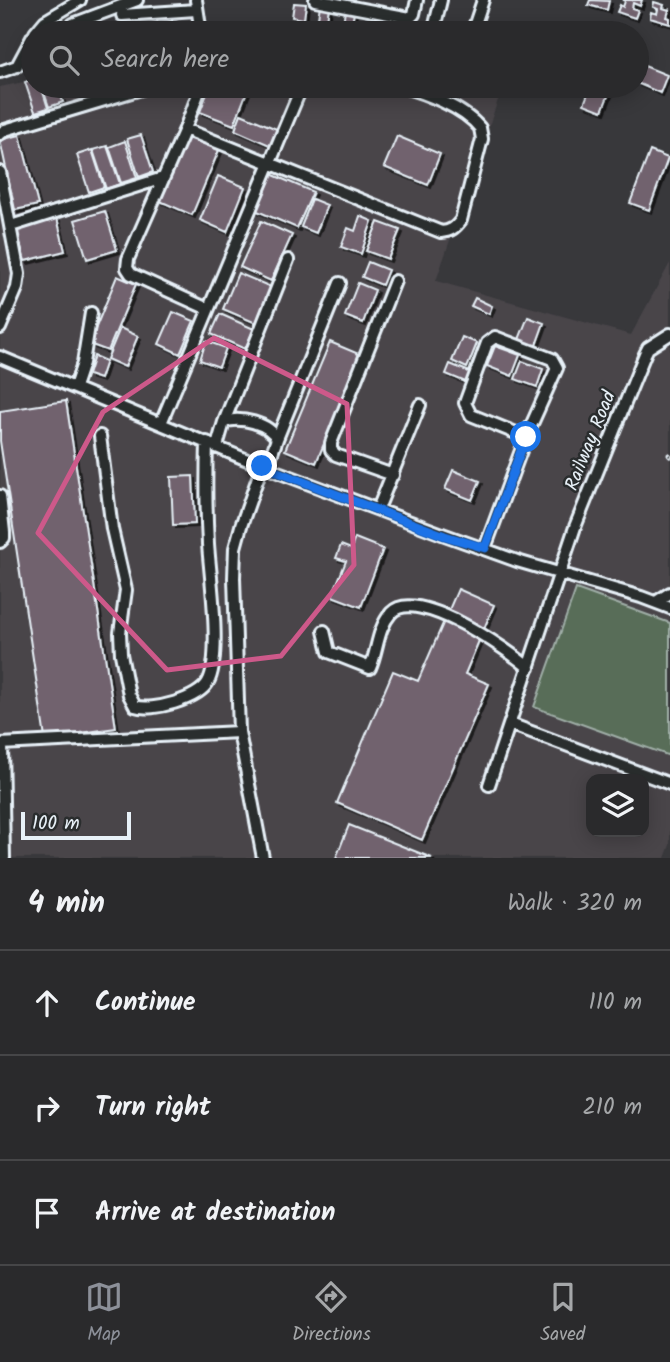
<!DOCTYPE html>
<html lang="en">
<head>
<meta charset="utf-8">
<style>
	:root { --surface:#2a2a2c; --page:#323234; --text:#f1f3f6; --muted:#a5a7a9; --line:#464648; --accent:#8c9099 }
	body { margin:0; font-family:Kalam,sans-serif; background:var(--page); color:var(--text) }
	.controls { position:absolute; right:21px; bottom:21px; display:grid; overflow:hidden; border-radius:14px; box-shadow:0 4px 18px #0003 }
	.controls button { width:63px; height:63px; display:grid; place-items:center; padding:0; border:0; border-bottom:2px solid var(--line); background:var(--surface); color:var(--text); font:35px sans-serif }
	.scale { position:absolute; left:21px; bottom:18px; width:110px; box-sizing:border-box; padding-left:7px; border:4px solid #e8f1f8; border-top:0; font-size:19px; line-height:24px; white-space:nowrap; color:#e8f1f8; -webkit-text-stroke:5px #2a2d2e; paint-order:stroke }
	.stop { position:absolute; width:21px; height:21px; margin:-16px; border:5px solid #1a73e8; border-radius:50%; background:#fff }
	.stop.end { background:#1a73e8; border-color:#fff; box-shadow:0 2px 7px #0008 }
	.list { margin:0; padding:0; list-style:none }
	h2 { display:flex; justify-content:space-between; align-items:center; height:91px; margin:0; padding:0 28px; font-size:30px }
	h2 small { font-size:23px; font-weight:400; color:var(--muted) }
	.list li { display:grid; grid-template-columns:46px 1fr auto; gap:21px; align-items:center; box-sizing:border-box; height:105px; padding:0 28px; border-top:2px solid var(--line) }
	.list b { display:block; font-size:26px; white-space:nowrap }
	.list em { font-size:23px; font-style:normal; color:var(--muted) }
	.icon { flex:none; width:38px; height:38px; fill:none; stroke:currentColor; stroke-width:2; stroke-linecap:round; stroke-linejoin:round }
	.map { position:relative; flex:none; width:670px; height:858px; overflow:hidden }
	.search { position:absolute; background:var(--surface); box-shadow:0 4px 18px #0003; left:21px; right:21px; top:21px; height:77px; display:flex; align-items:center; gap:18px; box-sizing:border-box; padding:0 24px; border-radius:38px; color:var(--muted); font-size:26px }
	.sheet { height:406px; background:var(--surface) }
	nav { display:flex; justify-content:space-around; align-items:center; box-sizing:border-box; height:98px; border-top:2px solid var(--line); background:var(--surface); font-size:19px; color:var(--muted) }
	nav a { display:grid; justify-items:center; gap:4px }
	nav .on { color:var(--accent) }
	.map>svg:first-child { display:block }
	.built { fill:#49454a; fill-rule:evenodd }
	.green { fill:#596d58; stroke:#a0afa8; stroke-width:2 }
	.building { fill:#71626e; stroke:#e8f1f8; stroke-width:2; filter:url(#shadow) }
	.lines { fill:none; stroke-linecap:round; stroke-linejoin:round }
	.minor-casing { stroke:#e8f1f8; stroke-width:16 }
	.minor { stroke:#2a2d2e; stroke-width:10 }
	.rail-casing { stroke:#e8f1f8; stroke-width:5 }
	.rail { stroke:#2a2d2e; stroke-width:2.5; stroke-dasharray:8; stroke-linecap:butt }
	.route { stroke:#1a73e8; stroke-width:9 }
	.marked { fill:none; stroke:#cd598a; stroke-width:5; stroke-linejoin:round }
	.labels { text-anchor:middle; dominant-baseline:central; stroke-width:5; stroke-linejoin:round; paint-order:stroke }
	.street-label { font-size:19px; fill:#e8f1f8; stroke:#2a2d2e }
</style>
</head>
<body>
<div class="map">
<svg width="670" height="858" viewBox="0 0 670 858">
	<defs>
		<filter id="shadow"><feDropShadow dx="3" dy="3" stdDeviation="0" flood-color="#0009"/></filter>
	</defs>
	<rect width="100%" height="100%" fill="#38383b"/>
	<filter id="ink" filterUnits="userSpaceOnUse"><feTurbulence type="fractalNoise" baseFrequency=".0143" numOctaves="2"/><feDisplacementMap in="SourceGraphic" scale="14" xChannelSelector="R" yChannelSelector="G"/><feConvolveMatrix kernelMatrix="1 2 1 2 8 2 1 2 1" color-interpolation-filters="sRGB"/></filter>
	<g filter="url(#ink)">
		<path class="built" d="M33,80V86H472L500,94L436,281L631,335L670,263V845L665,858H0V87ZM591,779H644V832H591Z"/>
		<path class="green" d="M576,589L670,623V756L534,707Z"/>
		<path class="building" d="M590,0L609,1L607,10L588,5Z
			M623,0H642L640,6L633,3L632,8L638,10L635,18L617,12L620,5L623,7L625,1Z
			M654,2L664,5L663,8L669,10L670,7L667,17L670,18V24L650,18L651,12L657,14L658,9L653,7Z
			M294,3L306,4L304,19L292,17Z
			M320,5L329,7L326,27L317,25Z
			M345,11L354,12L351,31L342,29Z
			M301,24L317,27L316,33H300Z
			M637,63L667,75L660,93L637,83Z
			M33,79V86H41L48,108L35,112L25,82Z
			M42,86H57L63,102L49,107Z
			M210,86H249L234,125L200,112Z
			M591,86H612L602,111L584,104Z
			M241,114L279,130L272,146L235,130Z
			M20,135L38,205L15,210L0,140Z
			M141,135L153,172L139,177L127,139Z
			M188,136L219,150L192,215L160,201Z
			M397,136L440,154L428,185L384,167Z
			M125,141L137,178L121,183L109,147Z
			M107,146L120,184L106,189L93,150Z
			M92,150L104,187L89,192L77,155Z
			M650,151L668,158L649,210L630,203Z
			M271,174L313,192L297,228L255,210Z
			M218,176L245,187L227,232L200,220Z
			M312,199L327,205L316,233L301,227Z
			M105,211L117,250L87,259L75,220Z
			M360,216L372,221L361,254L341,247L348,228L355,231Z
			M57,218L65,251L25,261L16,228Z
			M261,221L292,235L271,281L240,267Z
			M378,222L400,230L388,259L366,251Z
			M368,262L388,270L382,285L362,277Z
			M238,273L271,287L256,323L223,309Z
			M117,276L136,284L108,351L89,344Z
			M358,283L375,290L363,323L345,316Z
			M475,298L492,306L489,314L471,306Z
			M173,312L194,321L180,354L159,344Z
			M220,314L254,329L245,349L211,334Z
			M528,317L544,323L535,348L518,342Z
			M120,328L138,336L125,367L107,359Z
			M462,337L477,343L467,368L452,361Z
			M206,341L226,348L219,367L200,360Z
			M330,342L361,355L316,463L285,450Z
			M495,346L520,355L512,376L487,366Z
			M94,356L106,361L100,379L88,375Z
			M522,361L543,369L537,387L515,379Z
			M450,364L472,373L468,383L446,374Z
			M66,401L116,728L45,738L0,441V411Z
			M453,470L480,481L472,500L445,489Z
			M193,476L195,524L173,525L171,477Z
			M355,538L383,549L361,607L332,596L346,561L336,558L341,545L351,549Z
			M458,589L494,605L465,674L489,684L422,840L337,803L393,671L418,681Z
			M349,825L432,858H336Z"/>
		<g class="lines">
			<defs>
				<path id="minor" d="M196,0L201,33
					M315,0L410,18L414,14L417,0
					M122,15L196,10
					M73,24L137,0
					M35,33L45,21L80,0
					M113,33L173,28
					M433,33L441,0
					M472,33L483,0
					M0,72L17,66L33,36
					M201,86L185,129L128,259L127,268L131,274L208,309
					M185,129L441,232C451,231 455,228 461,220L482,139L480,128C463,107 425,93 400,86
					M0,134L5,130L151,86
					M0,172L19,274L17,288L0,328
					M11,226L163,178
					M0,357L262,466L241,526L235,548L234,578L239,732L263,858
					M75,387L83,363L91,313
					M224,422L288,260
					M161,423L302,86
					M100,436L112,529L126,590L120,633L121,654L129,695L135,706C152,712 199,699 208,682C222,657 210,575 208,544C206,510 206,476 207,442
					M277,439L340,283
					M217,446L224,422C240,416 269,423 277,439L267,467
					M262,466L445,535L517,561L641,597L670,608
					M393,475L336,455L331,450V443L395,281
					M0,496L4,532V538L0,542
					M378,509L420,405
					M485,548L526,437L557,368L552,359L495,337L487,343L465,403L471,415L526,437
					M656,602L670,593
					M324,631L329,652L370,668C378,650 377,629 391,613C416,586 508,649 529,668
					M510,724L670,784
					M0,744L239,732
					M2,744L4,858
					M489,785L575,527L645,354L648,348L670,334"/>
			</defs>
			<use href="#minor" class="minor-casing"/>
			<use href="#minor" class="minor"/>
			<defs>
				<path id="rail" d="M669,455L670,456"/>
			</defs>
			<use href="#rail" class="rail-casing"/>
			<use href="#rail" class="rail"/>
		</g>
	</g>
	<g class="lines" filter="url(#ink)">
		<path class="route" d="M262,466L445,536L485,548L526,437"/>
	</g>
	<path class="marked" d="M214,338L347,404L354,565L281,656L167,670L38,533L103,412Z"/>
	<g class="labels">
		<g class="street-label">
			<text transform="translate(591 441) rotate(-68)">Railway Road</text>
		</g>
	</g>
</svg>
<div class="controls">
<button><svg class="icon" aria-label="layers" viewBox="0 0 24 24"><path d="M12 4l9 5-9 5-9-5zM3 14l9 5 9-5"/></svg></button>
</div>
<div class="scale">100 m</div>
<div class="stop" style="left:526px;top:437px"></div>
<div class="stop end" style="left:262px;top:466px"></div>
<div class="search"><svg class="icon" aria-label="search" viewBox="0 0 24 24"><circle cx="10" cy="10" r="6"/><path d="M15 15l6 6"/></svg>Search here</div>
</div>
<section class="sheet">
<h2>4 min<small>Walk · 320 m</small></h2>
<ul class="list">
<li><svg class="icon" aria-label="ahead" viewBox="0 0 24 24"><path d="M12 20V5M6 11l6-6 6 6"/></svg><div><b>Continue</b></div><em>110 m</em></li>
<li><svg class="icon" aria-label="right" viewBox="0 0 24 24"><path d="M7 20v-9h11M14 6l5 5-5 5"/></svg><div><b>Turn right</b></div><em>210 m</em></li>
<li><svg class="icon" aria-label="arrive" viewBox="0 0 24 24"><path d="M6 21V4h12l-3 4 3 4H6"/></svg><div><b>Arrive at destination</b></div></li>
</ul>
</section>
<nav>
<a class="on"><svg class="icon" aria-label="map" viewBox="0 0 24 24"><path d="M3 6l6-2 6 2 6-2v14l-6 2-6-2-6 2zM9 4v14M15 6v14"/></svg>Map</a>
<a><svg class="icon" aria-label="directions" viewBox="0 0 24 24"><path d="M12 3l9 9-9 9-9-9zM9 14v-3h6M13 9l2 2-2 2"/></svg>Directions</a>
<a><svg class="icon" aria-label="saved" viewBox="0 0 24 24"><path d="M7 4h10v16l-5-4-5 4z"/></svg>Saved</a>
</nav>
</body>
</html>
